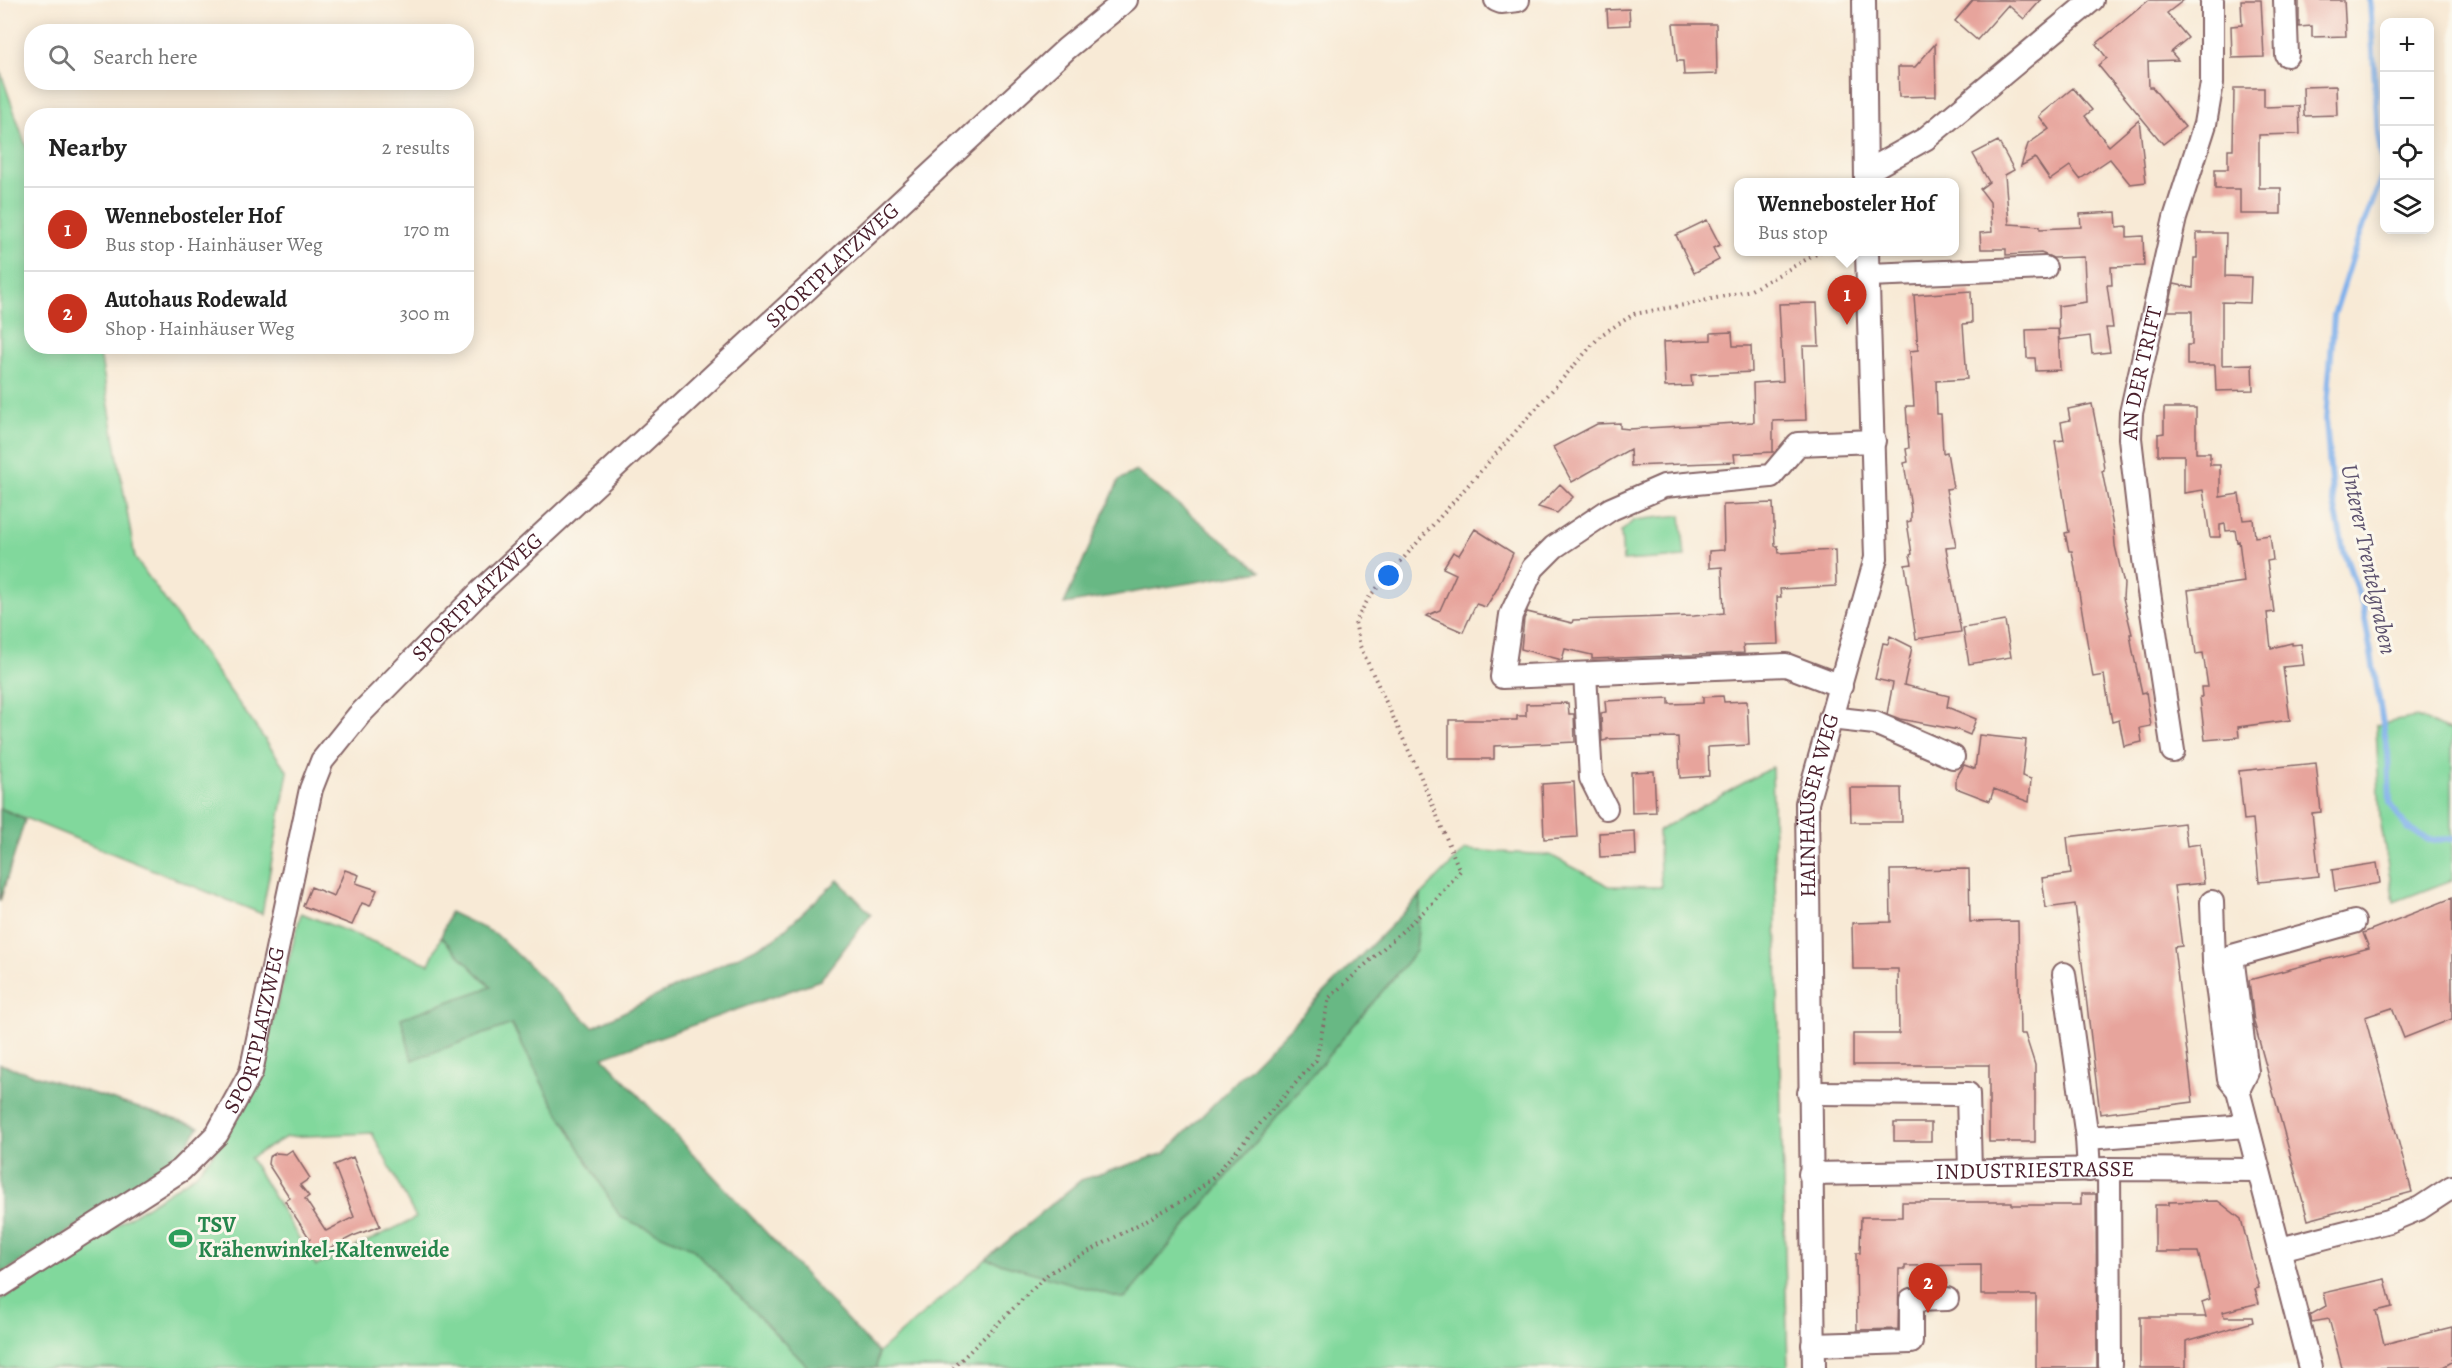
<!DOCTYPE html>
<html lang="en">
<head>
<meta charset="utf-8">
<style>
	:root { --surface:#fff; --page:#f6f6f6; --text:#222; --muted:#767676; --line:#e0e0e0; --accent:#c8321e }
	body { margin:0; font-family:Alegreya,serif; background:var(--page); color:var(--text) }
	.controls { position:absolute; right:18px; top:18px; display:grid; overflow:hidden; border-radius:12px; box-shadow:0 3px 15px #0003 }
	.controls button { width:54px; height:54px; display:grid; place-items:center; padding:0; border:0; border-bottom:2px solid var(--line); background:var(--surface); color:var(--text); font:30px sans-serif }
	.you { position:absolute; left:1389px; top:576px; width:21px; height:21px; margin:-15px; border:4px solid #fff; border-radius:50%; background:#1a73e8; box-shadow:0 0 0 9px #1a73e833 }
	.badge { display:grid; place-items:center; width:39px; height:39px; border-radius:50%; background:var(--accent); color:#fff; font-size:20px; font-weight:700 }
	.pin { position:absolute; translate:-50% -50px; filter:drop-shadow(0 2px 3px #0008) }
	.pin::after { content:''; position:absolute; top:32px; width:21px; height:18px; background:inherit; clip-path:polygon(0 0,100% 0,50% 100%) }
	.popup { position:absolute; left:1734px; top:178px; width:225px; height:78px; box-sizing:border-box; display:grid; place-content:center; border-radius:12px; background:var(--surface); filter:drop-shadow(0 2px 4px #0005); font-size:20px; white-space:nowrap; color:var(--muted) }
	.popup b { font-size:22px; color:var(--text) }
	.popup::after { content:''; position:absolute; left:50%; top:100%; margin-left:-12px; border:12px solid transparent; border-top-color:var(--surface) }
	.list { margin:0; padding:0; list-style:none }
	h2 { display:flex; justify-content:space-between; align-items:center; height:78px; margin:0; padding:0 24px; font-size:26px }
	h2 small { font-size:20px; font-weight:400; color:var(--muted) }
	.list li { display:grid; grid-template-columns:39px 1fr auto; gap:18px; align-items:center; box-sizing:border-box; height:84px; padding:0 24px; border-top:2px solid var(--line) }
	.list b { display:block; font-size:22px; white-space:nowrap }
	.list p { margin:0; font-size:20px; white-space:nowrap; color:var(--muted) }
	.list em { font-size:20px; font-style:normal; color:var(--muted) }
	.icon { flex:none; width:33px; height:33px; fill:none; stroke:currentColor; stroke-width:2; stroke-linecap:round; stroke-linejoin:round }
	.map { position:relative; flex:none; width:2452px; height:1368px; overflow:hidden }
	.search { position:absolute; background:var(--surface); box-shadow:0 3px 15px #0003; left:24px; top:24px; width:450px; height:66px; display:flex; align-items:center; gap:15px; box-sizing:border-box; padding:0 21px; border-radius:24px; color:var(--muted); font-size:22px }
	.panel { position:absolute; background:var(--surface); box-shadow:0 3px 15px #0003; left:24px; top:108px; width:450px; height:246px; border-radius:24px }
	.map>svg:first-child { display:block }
	.green { fill:#81d89c; stroke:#667c64; stroke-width:1.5; fill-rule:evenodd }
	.forest { fill:#68b884; stroke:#596c58; stroke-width:1.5 }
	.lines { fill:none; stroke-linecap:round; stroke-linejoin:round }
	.stream { stroke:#7fb0eb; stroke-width:6 }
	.building { fill:#e7a49c }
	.minor-casing { stroke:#876667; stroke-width:26 }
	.path { stroke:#876667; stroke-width:4; stroke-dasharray:1.5 4.5; stroke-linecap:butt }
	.minor { stroke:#fff; stroke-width:22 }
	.labels { text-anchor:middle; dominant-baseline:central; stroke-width:6; stroke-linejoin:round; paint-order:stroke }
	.street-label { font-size:22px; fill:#4a1f2b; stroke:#fbf7ec }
	.leisure-label { font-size:22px; font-weight:bold; fill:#27864d; stroke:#fbf7ec; text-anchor:start }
	.water-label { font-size:24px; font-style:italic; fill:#5d526e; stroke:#fbf7ec }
</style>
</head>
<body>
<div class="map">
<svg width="2452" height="1368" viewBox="0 0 2452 1368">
	<rect width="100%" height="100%" fill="#fbf7ec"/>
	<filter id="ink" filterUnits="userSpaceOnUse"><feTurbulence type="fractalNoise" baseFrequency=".0167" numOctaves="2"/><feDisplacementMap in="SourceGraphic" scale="12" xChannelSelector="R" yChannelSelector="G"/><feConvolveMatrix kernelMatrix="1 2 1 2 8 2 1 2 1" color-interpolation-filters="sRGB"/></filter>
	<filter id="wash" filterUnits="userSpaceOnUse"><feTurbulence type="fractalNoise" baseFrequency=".008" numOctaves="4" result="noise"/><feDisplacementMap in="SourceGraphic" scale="24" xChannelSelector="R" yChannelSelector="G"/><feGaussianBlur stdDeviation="1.35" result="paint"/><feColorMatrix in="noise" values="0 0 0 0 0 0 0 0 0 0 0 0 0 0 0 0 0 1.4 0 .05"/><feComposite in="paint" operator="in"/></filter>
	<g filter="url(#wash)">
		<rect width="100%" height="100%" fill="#f8ead6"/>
		<path class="green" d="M0,70L31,161L32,346L96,347L101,359L135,558L288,772L262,914L0,808Z
			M1681,515L1685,557L1623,561L1621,532L1634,520Z
			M2416,717L2452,731V880L2394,902L2380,819L2376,725Z
			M1772,767L1788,1368H877L878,1353L986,1259L1125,1299L1416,951L1421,895L1465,850L1550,855L1609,886L1661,887L1658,831Z
			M301,913L429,964L441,937L491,987L402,1018L511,1024L547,1093L620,1216L692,1248L809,1368H0V1300L194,1176L213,1154L259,1074ZM372,1133L416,1218L316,1266L250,1158L286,1137Z"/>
		<path class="forest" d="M1136,471L1261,571L1064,604L1119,480Z
			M0,808L25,820L0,901Z
			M838,880L871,914L820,980L603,1057L878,1353L877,1368H809L692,1248L620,1217L547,1093L512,1024L412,1060L401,1018L491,987L441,937L450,912L496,934L593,1027L774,939Z
			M1421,895L1416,951L1124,1299L986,1259L1081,1180L1165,1153Z
			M0,1064L199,1127L172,1166L0,1275Z"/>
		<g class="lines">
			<path class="stream" d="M2370,0L2378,134L2384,172L2358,240L2334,315L2326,420L2332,494L2344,552L2363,607L2388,753L2390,803L2407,828L2429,840L2452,839"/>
		</g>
		<g id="blocks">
			<path class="building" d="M1973,0H2041L2024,19L2008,5L1977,40L1955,21Z
				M2149,0H2184L2167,13L2188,38L2171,52L2178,60L2148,61L2149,87H2152L2185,127L2163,144L2098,65L2107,58L2096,44Z
				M2241,0H2261L2264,57L2232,58L2231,26L2242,25Z
				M2299,0H2344L2346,36L2312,37V26L2299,27Z
				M1629,9L1630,25L1608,26L1607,10Z
				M1673,24H1716L1717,74L1684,75L1683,61H1677Z
				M1935,44L1936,96L1899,97L1898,67H1915Z
				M2336,86L2337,115L2304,116L2303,87Z
				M2073,88L2092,110L2085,116L2109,146L2139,120L2146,182L2130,184L2110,159L2080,179L2070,166L2050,180L2035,158L2021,166L2028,144L2049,129L2039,116Z
				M2234,88H2264V107L2299,106L2300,134L2259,135V188H2281V214H2240V189H2215V169H2228V149H2233Z
				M1998,141L2014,170L2005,175L2009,224L2040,226V229L2081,227L2080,214L2116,212L2117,227L2127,226V237L2143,236L2144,266L2111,267L2112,285H2107L2113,328H2106L2110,352L2092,354L2090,336L2059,340L2058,306L2086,302L2084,257L2053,258L2041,253L2006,255V249H1981L1980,233L1992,232L1990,202L1980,189L1989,182L1973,154Z
				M1707,220L1720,245L1713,248L1719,260L1694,273L1676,235Z
				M2197,233H2226L2225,276L2251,277L2250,303L2222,302V365L2252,364L2253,390L2216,391L2215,365H2187V345H2192V311H2168L2174,284L2193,288L2194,258H2197Z
				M1971,291L1972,323L1963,324L1967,379L1936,381L1937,414H1941L1943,453L1947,452L1953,488L1946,489L1956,547L1946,548L1961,632L1916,639L1905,565L1912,564L1910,555L1912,554L1907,522L1911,521V508L1904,463L1908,462L1906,449L1909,448L1906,406H1914L1910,351L1918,350L1914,295Z
				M1817,303L1819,346H1803L1806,420L1773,421V452L1734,454L1735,462L1631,466L1630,449L1572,482L1553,447L1597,424L1620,423V428L1629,429L1754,422L1753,383L1783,381L1779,304Z
				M2058,329L2060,370L2036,371L2035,358H2027L2026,330Z
				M1732,332L1733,346H1751L1752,372L1691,375L1692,386L1665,387L1663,342L1711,340V333Z
				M2092,404L2103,461L2104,470L2102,471L2114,531L2115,546L2124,584L2123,598L2132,634H2130L2133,652L2142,693L2146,692L2151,726L2140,728L2142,742L2124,746L2119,720L2112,722L2104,675L2093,677L2072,551H2069L2065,533L2069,532L2055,441L2064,440L2061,422L2070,420L2068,409Z
				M2164,408H2196V453H2210V465H2220V497L2239,494L2243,520L2253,519L2255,537L2270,535L2273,560L2267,561L2274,612L2267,613L2271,648L2292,643V645L2301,644L2304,665L2283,667L2290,720L2238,727L2239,737L2205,740L2200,697H2202L2201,687H2208L2203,653L2196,654L2188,590L2244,582L2239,541L2237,542L2235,530L2226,531L2225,524L2220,525V537H2210L2203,490L2184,493V455H2158V434L2164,433Z
				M1560,484L1573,497L1557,513L1538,507Z
				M1773,503L1775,546H1778L1779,553L1835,550L1836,586L1780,589L1781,597H1777L1779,644L1743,645L1744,653L1592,659V655L1565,649L1562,660L1521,649L1524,619L1527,612L1572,623L1573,620L1694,616L1724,613L1722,567L1709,568V551L1724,550L1723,505Z
				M1475,529L1513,553L1497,589L1486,607L1476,604L1463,632L1426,616L1440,610L1456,574L1443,568L1453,552L1459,555Z
				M2005,621L2011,657L1969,664L1963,628Z
				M1890,636L1912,647L1904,685L1949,696L1947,707L1976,719L1970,735L1958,730L1900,719L1887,714L1893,683L1875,679L1883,643L1888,644Z
				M1723,696L1724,702L1747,701L1749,745L1708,747L1709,776L1680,778L1678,737L1607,739V740L1602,741L1601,713L1606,712L1605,701L1669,698V704L1703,703V697Z
				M1568,703L1569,714H1574L1575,742L1494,746V759H1449V720H1517V716H1526V704Z
				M1979,735L2026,740L2022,776L2031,779L2029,802L1994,789L1990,801L1956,788V778L1964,765L1975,769Z
				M2316,763L2321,812L2312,813L2319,876L2259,882L2253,819L2244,820L2239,771Z
				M1654,771L1656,812L1632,813L1631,772Z
				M1574,782L1577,837L1544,839L1542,784Z
				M1850,788H1901L1902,822H1851Z
				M2184,823L2187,846L2200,844L2204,883L2174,886L2182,946L2174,947L2193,1102L2100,1114L2075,904L2046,908L2042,878L2071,874L2067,837Z
				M1635,831L1636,855L1600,857L1599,833Z
				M2377,863L2380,883L2335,891L2332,870Z
				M1969,869L1970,922L2018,921L2020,1034H2025L2035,1065V1142H1989V1065H1853V1034H1899L1898,969H1853L1852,923L1891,922L1890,870Z
				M345,870L359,875L356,883L377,890L370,906L362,903L352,925L303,906L311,887L334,896Z
				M2452,898V1019L2404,1038L2392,1008L2365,1017L2412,1192L2308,1220L2254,1022L2249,980L2369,948L2363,933Z
				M1894,1123H1931V1141H1894Z
				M292,1150L310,1178L300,1185L309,1196L305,1199L326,1231L354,1217L334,1165L353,1157L380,1226L353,1236L312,1257L304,1242L310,1239L285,1201L290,1198L268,1164L269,1157L276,1153L286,1154Z
				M2081,1194H2096L2097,1368H2036V1295H1981V1265L1905,1266V1269H1899L1898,1329L1857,1330L1856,1253H1860L1861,1217H1902V1202H2012V1205H2081Z
				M2218,1201L2241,1219L2259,1288L2255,1289L2259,1303L2223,1312L2224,1317H2252L2253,1322L2186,1341V1368H2140V1317H2206L2202,1302L2210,1299L2198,1252H2155V1205H2168V1202Z
				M2385,1279L2392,1307L2376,1311L2384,1344L2452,1327V1362L2441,1368H2342L2329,1319L2312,1322L2310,1315L2326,1306L2323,1293Z"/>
		</g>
	</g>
	<g filter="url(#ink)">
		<use href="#blocks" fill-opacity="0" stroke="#876667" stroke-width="1.5"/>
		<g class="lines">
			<defs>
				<g id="minor">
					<path d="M1496,0L1501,2L1518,0"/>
					<path d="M1864,0L1866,182"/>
					<path d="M2285,0L2287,55"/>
					<path d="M1866,172L1925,139L2092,0"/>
					<path d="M1868,275L2045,268"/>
					<path d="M1585,674L1591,778L1606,808"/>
					<path d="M1841,686L1786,665L1502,677L1511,615L1533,568L1554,547L1611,509L1664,486L1771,476L1798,444L1874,441"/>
					<path d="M1830,718L1875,723L1953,757"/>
					<path id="s1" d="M2173,751L2144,559L2130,438L2131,413L2175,218L2205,124L2212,83V0"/>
					<path d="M2212,902L2214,961L2229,1079L2238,1090L2310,1368"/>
					<path d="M2064,974L2087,1138L2089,1170"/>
					<path d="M2238,1090L2247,1072L2232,956L2354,922"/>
					<path d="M1809,1093L1968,1094L1970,1171"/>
					<path d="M2087,1138L2246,1126"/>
					<path d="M2109,1169L2110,1365"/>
					<path id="s2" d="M1810,1174L2109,1169L2258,1170"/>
					<path d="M2280,1249L2389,1221L2420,1208L2452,1187"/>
					<path id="s3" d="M0,1286L181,1170L217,1134L251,1072L311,789L322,761L359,715L481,591L1066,49L1126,0"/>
					<path d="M1813,1345L1911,1342V1300L1947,1299"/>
					<path id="s4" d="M1814,1368L1807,803L1876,558L1867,252"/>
				</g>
			</defs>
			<use href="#minor" class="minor-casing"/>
			<path class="path" d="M953,1368L1049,1273L1189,1197L1214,1176L1316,1060L1329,998L1434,902L1460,871L1420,775L1360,646L1355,622L1370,596L1601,335L1634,314L1690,304L1751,290L1820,252"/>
			<use href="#minor" class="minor"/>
		</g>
	</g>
	<defs>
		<symbol id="stadium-bare" viewBox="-9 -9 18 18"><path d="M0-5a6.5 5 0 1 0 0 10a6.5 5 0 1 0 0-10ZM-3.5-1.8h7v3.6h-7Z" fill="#2e9e5b" stroke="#fbf7ec" stroke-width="2.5" paint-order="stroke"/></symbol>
	</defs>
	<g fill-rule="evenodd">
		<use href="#stadium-bare" x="164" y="1222" width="33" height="33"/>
	</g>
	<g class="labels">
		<g class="street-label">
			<text stroke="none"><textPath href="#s3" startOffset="1368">SPORTPLATZWEG</textPath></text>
			<text stroke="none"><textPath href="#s1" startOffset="382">AN DER TRIFT</textPath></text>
			<text stroke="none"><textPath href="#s3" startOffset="882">SPORTPLATZWEG</textPath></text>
			<text stroke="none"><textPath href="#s4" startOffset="564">HAINHÄUSER WEG</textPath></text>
			<text stroke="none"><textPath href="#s3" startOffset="378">SPORTPLATZWEG</textPath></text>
			<text stroke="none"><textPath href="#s2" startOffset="225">INDUSTRIESTRASSE</textPath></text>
		</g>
		<g class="leisure-label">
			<text x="198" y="1225">TSV<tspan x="198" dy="25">Krähenwinkel-Kaltenweide</tspan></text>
		</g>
		<g class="water-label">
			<text transform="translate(2369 559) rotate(78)">Unterer Trentelgraben</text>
		</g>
	</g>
</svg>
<div class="controls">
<button>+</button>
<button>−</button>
<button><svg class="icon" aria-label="locate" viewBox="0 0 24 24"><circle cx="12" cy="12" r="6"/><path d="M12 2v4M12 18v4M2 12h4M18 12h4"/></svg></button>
<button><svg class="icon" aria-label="layers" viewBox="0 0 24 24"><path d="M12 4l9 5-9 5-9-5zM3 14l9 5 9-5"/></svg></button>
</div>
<div class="you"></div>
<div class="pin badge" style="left:1847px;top:325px">1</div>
<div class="popup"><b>Wennebosteler Hof</b>Bus stop</div>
<div class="pin badge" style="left:1928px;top:1313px">2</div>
<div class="search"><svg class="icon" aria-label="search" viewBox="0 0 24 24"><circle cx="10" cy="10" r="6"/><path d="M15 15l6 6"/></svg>Search here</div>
<section class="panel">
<h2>Nearby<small>2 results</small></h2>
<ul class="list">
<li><span class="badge">1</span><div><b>Wennebosteler Hof</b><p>Bus stop · Hainhäuser Weg</p></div><em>170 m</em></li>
<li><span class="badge">2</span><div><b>Autohaus Rodewald</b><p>Shop · Hainhäuser Weg</p></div><em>300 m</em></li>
</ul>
</section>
</div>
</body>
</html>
